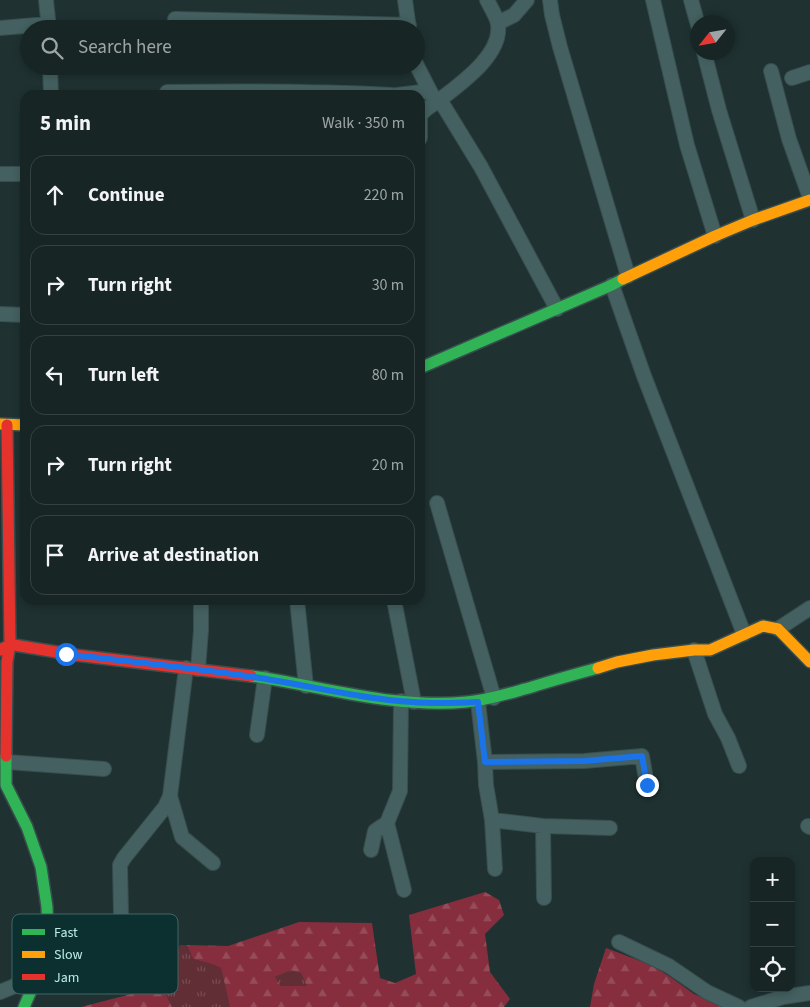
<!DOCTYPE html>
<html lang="en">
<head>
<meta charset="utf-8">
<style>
	:root { --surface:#172525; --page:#202d2d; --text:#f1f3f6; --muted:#9ea5a7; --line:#364242 }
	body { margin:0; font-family:"Source Sans 3",sans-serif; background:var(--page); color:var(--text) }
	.controls { position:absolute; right:15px; bottom:15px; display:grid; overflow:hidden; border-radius:10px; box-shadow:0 2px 8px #0003 }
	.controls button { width:45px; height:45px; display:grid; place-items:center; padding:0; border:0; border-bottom:1px solid var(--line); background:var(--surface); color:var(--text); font:25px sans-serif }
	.compass { position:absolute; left:690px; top:15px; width:45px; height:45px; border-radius:50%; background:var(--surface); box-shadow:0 2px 8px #0003; rotate:239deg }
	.stop { position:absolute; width:15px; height:15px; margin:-11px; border:4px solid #1a73e8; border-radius:50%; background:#fff }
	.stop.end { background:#1a73e8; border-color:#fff; box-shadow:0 1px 5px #0008 }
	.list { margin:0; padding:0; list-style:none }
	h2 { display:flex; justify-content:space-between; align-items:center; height:65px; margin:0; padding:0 20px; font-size:21px }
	h2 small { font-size:16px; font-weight:400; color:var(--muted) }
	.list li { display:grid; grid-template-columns:32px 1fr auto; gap:15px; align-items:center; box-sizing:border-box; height:80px; margin:0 10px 10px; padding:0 10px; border:1px solid var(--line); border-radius:15px }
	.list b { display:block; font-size:19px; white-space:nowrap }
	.list em { font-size:16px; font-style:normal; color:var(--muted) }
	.icon { flex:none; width:28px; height:28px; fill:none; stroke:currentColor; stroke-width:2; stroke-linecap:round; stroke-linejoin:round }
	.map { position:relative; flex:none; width:810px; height:1007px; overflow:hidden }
	.search { position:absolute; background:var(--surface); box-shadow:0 2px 8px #0003; left:20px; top:20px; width:405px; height:55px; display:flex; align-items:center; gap:12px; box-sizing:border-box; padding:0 18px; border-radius:28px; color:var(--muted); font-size:19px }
	.panel { position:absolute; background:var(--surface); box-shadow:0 2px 8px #0003; left:20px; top:90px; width:405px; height:515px; border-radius:15px }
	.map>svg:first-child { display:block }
	.grass { fill:url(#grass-tufts) }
	.forest { fill:url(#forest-firs); fill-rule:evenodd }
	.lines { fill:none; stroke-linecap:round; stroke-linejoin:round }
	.street-casing { stroke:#384e4e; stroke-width:16 }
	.fast-casing { stroke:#384e4e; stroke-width:14 }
	.slow-casing { stroke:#384e4e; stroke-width:14 }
	.jam-casing { stroke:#384e4e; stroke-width:14 }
	.street { stroke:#446060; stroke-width:14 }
	.fast { stroke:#30b455; stroke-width:11 }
	.slow { stroke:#ff9f0a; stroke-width:11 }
	.jam { stroke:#e5322d; stroke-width:11 }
	.route { stroke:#1a73e8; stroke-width:6 }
	.key { fill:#0c2f2f; stroke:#416767; stroke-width:1 }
	.key-label { font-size:14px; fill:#bbebe9 }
</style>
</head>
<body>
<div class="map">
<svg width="810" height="1007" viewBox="0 0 810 1007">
	<defs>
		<pattern id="grass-tufts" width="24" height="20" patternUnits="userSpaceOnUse" patternTransform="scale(1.25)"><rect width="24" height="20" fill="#622e35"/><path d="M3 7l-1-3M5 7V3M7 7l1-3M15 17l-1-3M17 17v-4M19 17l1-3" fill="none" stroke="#774c52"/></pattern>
		<pattern id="forest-firs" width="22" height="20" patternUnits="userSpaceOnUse" patternTransform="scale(1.25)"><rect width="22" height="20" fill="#862e3e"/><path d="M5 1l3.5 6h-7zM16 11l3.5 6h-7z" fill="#954c5a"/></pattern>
	</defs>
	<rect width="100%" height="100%" fill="#1f3131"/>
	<path class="grass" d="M180,945H187L193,959L212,964L221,968L230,1007H172L162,986Z
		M291,969L301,973L308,986H281L275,977Z"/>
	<path class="forest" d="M485,892L499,900L504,915L485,934L490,972L510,999L504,1007H230L221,968L212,964L193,959L187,945L228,946L299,922L372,923L380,978L395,983L416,974L409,915ZM291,970L301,973L307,986H281L275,977Z
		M606,948L651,965L669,976L694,994L726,1007H590L594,984Z
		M162,986L172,1007H81Z"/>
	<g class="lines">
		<defs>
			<path id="street" d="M46,0L49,29
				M405,0L409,29
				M550,0L552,15L560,47L628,276
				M653,0L687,145L715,236
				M691,0L698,25
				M175,19L409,25
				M498,23L514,15L527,0
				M0,28L48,24
				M704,52L719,110L753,220
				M416,64L436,103
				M50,66L51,95
				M771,71L789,139L810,198
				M792,78L810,72
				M167,92C242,91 317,91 392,95
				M397,95L430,91
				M440,100L481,167L557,309
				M420,116C425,108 433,105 441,99C461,83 502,55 498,25C498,19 490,6 487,0
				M420,118V138
				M0,174H25
				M612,285L644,376L744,634
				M0,314L25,315
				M437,503L494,698
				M297,600L306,686
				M394,600L414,702
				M778,629L810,608
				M694,650L715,714L728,738L739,766
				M198,669L201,630V600
				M401,701L400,791L387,823L404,890
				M478,702L485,762L486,785L492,820L495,869
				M257,735L265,678
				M7,762L104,769
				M485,762L584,761L642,756L647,785
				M170,796L182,837L213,863
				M492,820L543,826L610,828
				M543,826L544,898
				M808,826L810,827
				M371,850L375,831L387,823
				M619,942L669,966L707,992L739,1007
				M122,965L120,865L124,858L165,807L170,796L186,668
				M75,982L122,965L145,961
				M0,992L22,983L35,980
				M751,1007L783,997L810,993"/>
			<path id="fast" d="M420,368L612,285L623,279
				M251,676C322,686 394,709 466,702C489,700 510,693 532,687C554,680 576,674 598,668
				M6,756V785L27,827L41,867L47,907L48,935L44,961L24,1007"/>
			<path id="slow" d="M623,279L715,236L753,220L810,200
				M0,424L25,425
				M598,668L617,662L653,655L694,650H710L763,626L778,629L810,662"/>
			<path id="jam" d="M0,650L8,646L14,645L75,655L251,676
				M6,756L7,662L10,645L7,425"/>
		</defs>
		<use href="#street" class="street-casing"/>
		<use href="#fast" class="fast-casing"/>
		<use href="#slow" class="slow-casing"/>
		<use href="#jam" class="jam-casing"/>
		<use href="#street" class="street"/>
		<use href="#fast" class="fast"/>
		<use href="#slow" class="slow"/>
		<use href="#jam" class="jam"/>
	</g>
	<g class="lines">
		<path class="route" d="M66,654C133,662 200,668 266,679C315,687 364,699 413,702C435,704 457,703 478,702L485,762L584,761L642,756L647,785"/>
	</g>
	<rect x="12" y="914" width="166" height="80" rx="8" class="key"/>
	<rect x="22" y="929" width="23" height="6" fill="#30b455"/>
	<rect x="22" y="951" width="23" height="7" fill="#ff9f0a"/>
	<rect x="22" y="974" width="23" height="6" fill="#e5322d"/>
	<g class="key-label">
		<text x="54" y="937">Fast</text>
		<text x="54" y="959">Slow</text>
		<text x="54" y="982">Jam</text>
	</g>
</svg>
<div class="controls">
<button>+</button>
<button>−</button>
<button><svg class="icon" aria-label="locate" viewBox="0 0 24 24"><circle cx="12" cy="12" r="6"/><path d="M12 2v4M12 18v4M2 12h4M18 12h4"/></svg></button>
</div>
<svg class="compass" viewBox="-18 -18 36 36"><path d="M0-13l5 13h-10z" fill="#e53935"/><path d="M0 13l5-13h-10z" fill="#9ea5a7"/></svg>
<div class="stop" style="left:66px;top:654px"></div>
<div class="stop end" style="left:647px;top:785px"></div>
<div class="search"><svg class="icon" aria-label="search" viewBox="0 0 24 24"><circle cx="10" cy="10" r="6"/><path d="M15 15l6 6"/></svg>Search here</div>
<section class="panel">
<h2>5 min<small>Walk · 350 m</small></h2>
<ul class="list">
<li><svg class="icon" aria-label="ahead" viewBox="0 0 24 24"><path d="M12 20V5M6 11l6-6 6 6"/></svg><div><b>Continue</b></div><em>220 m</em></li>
<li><svg class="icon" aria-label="right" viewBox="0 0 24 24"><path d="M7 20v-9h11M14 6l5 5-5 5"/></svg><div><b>Turn right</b></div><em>30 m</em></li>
<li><svg class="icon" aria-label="left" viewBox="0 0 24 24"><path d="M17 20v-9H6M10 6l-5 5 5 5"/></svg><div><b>Turn left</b></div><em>80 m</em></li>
<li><svg class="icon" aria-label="right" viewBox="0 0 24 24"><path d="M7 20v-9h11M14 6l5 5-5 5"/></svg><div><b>Turn right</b></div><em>20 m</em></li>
<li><svg class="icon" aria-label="arrive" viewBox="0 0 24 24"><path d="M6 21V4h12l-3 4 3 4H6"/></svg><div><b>Arrive at destination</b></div></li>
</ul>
</section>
</div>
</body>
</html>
